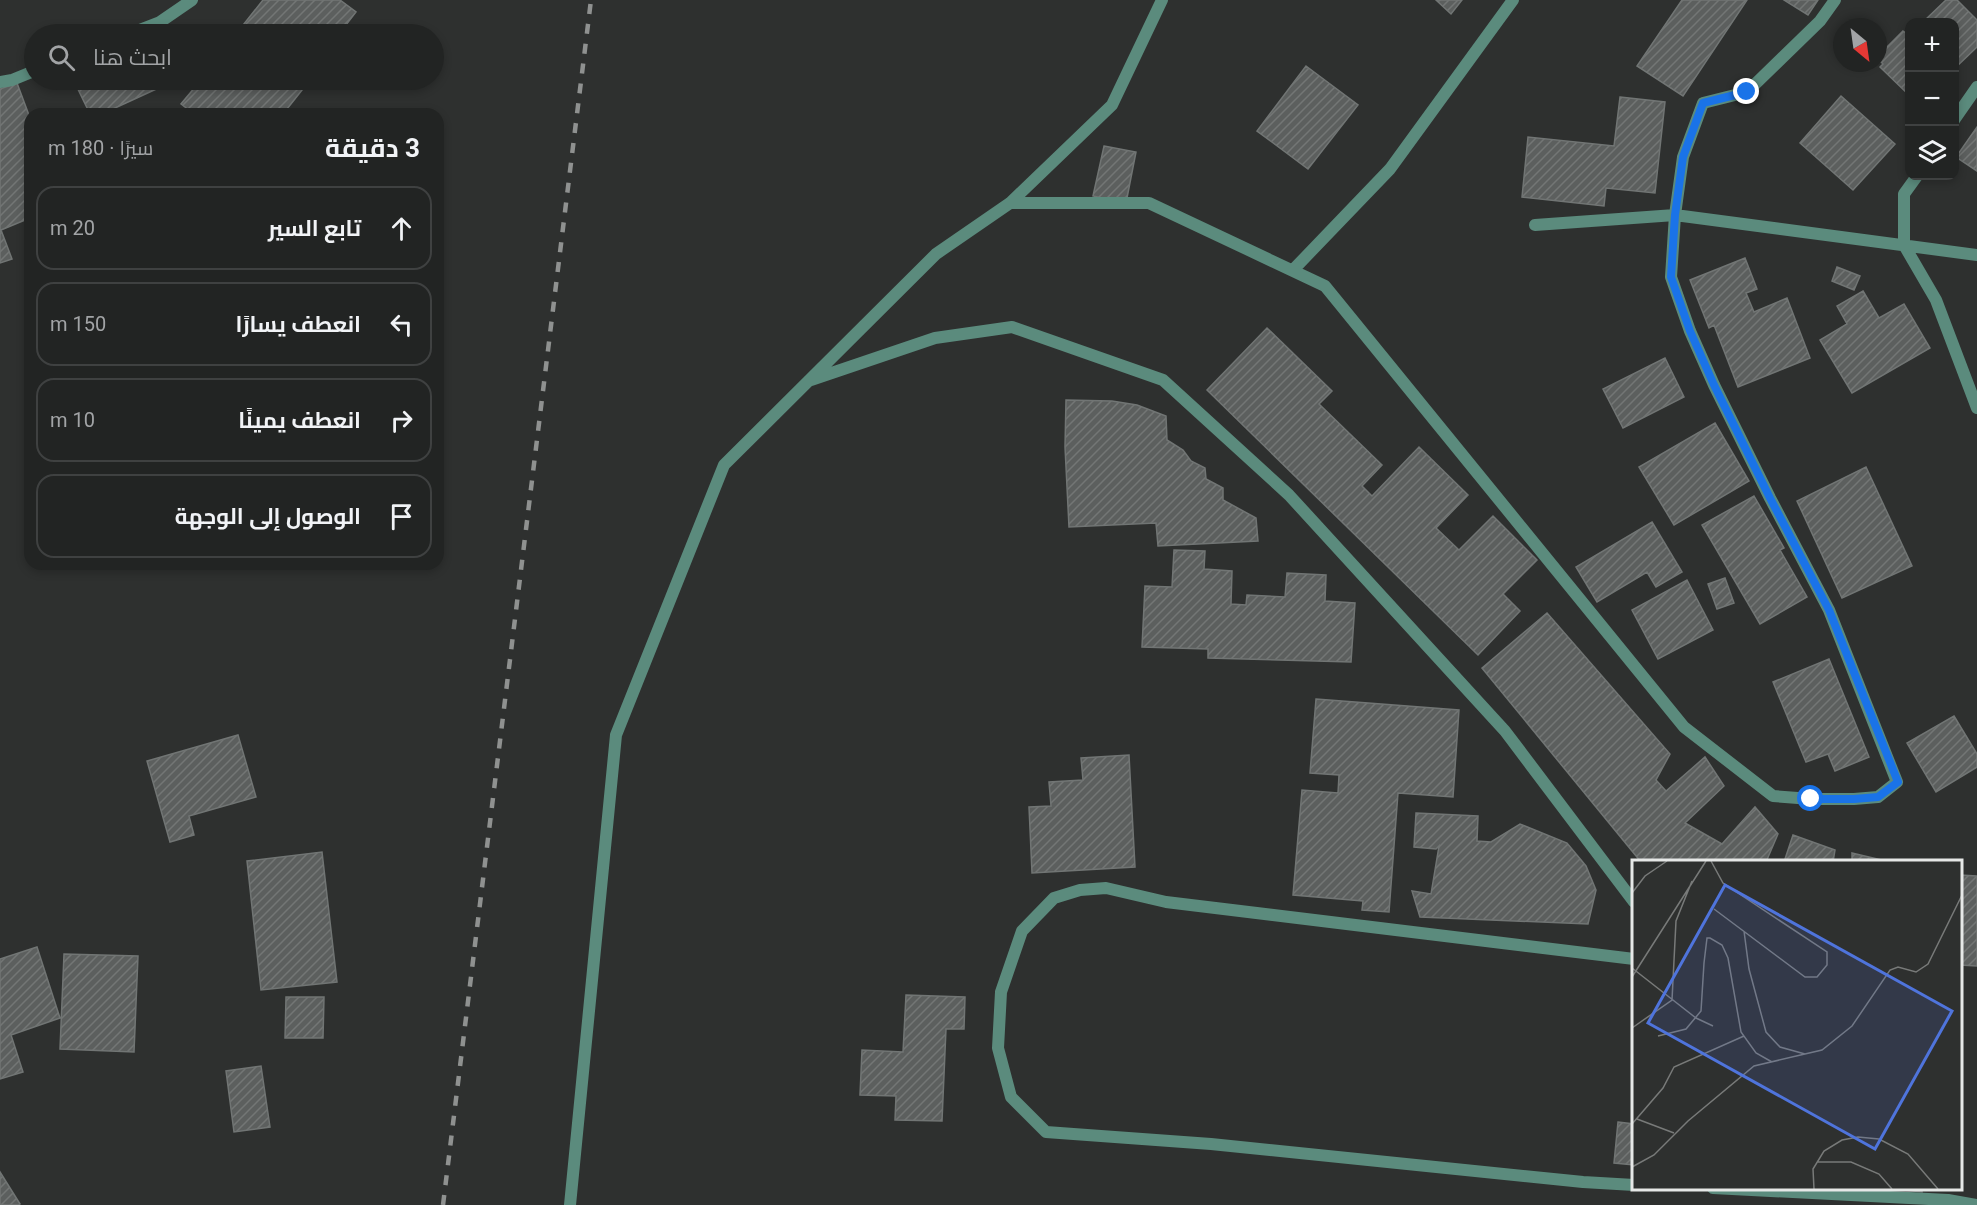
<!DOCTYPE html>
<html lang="ar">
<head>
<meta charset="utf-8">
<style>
	:root { --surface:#222423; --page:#2e3030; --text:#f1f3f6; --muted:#a2a4a6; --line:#3f4141 }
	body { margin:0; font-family:Roboto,Cairo,sans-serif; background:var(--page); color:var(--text); direction:rtl }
	.controls { position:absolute; right:18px; top:18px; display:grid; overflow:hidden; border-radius:12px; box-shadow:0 3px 9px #0003 }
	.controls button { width:54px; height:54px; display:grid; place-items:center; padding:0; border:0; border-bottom:2px solid var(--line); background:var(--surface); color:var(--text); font:30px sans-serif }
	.compass { position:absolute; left:1833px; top:18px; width:54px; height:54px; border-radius:50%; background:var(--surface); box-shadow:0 3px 9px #0003; rotate:151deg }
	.stop { position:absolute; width:18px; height:18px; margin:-14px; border:4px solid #1a73e8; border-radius:50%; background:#fff }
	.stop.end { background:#1a73e8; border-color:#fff; box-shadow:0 2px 6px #0008 }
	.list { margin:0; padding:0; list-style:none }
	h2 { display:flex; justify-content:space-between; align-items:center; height:78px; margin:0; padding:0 24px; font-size:26px }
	h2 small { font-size:20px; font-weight:400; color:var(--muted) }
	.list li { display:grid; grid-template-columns:39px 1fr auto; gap:18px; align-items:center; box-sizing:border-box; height:84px; margin:0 12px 12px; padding:0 12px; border:2px solid var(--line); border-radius:18px }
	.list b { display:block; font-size:22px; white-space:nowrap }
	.list em { font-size:20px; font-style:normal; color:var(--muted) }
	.icon { flex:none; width:33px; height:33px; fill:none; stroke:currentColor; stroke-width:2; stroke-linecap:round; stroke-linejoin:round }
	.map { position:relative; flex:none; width:1977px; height:1205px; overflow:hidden; direction:ltr }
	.search { position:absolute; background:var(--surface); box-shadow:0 3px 9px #0003; left:24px; top:24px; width:420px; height:66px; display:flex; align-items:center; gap:15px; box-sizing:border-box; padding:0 21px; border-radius:33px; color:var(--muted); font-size:22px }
	.panel { position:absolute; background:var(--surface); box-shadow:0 3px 9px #0003; left:24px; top:108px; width:420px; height:462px; border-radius:18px; direction:rtl }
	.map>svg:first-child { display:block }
	.building { fill:url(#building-hatch); stroke:#717574; stroke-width:1.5 }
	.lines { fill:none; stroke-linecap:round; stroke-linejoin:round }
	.minor { stroke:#5b8b7d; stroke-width:12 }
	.rail { stroke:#8f9190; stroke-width:4.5; stroke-dasharray:10 10; stroke-linecap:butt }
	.route { stroke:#1a73e8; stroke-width:8 }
	.inset-road { fill:none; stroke:#787a79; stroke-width:1.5 }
	.view { fill:#4f74dc; fill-opacity:0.15; stroke:#4f74dc; stroke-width:3 }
	.inset-edge { fill:none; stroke:#e6e8e7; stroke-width:3 }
</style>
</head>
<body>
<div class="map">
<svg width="1977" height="1205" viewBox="0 0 1977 1205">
	<defs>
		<pattern id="building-hatch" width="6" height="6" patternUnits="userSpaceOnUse" patternTransform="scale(1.5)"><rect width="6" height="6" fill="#5c5f5e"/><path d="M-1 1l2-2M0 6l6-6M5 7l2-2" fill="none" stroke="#737675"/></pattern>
	</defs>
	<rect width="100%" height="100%" fill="#2e302f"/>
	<path class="building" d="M263,0H340L356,12L339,34H236Z
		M1436,0H1462L1451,14Z
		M1682,0H1747L1683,96L1637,66Z
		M1784,0H1818L1808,15Z
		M1946,0H1957L1977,20V47L1954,69V22H1923Z
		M1903,31L1910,36V96L1880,67L1883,64L1878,59V56Z
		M1306,66L1358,105L1308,169L1257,131Z
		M77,80H163L165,85L102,114H90L74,81Z
		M201,80H310L283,114H194L181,104Z
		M17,83L30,118V218L1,230L12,259L0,263V89Z
		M1841,96L1895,144L1853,190L1800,143Z
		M1620,97L1665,102L1655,193L1606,188L1604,206L1522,197L1528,137L1614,146Z
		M1977,127V171L1956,157Z
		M1104,146L1136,152L1126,203L1093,196Z
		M1745,258L1757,289L1746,293L1754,312L1787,298L1810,358L1738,387L1714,325L1709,328L1690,280Z
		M1837,267L1860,276L1854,290L1832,281Z
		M1863,291L1879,318L1904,304L1930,348L1852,393L1820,340L1847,324L1837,306Z
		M1267,328L1332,391L1319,404L1382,465L1362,486L1372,496L1419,447L1468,495L1436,528L1459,550L1493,516L1537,560L1503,594L1520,611L1478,655L1207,390Z
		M1665,358L1684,397L1623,428L1603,389Z
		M1066,400L1112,401L1137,405L1166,416L1167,440L1183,450L1191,461L1205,468L1206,479L1223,488V500L1256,518L1258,541L1158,546L1156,523L1069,527L1065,447Z
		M1715,423L1749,481L1674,525L1639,467Z
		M1866,467L1912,566L1842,598L1797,501Z
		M1754,496L1784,548L1780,550L1807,597L1760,624L1702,525Z
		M1652,522L1682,572L1656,587L1647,572L1597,602L1576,567Z
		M1174,550L1205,551L1204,569L1232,571L1231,604L1246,605L1247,595L1285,597L1287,573L1326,575L1325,601L1355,603L1351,662L1208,658V649L1142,647L1145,586L1172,587Z
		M1725,578L1734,603L1717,609L1708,584Z
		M1687,580L1713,630L1658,659L1632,610Z
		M1547,613L1670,754L1656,780L1666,791L1705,757L1724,786L1685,823L1722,844L1755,807L1778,834L1766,862H1641L1482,668Z
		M1829,659L1869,757L1835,771L1828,754L1806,762L1773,682Z
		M1316,699L1459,710L1453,797L1398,793L1389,912L1362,910L1363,901L1293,895L1302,790L1338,793L1339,775L1310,773Z
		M1954,716L1977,754V767L1936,792L1907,743Z
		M238,735L256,797L189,816L194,835L170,842L147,761Z
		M1129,755L1135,867L1032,873L1029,807L1051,806L1049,782L1083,780L1081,758Z
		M1416,813L1478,816L1477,841L1491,842L1520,824L1567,843L1586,866L1596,890L1588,924L1420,917L1412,891L1431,894L1439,846L1436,849L1414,847Z
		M1793,835L1835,850L1833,862H1784Z
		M322,852L337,982L261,990L247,861Z
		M1852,853L1890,862H1852Z
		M1960,875L1977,876V966L1960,965Z
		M37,947L60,1018L11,1035L23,1072L0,1079V959Z
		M64,954L138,956L134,1052L60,1049Z
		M906,995L965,997L964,1029H946L942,1121L895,1120L896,1096L860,1095L862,1050L903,1052Z
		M286,997H324L323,1038H285Z
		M261,1066L270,1127L234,1132L226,1071Z
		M1618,1122L1634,1124V1165L1614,1163Z
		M0,1172L20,1204L19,1205H0Z
		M1883,1188H1922V1192Z"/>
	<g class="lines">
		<path class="minor" d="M129,34L160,22L192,0
			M0,82L12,80L34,71
			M1954,120L1977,87
			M1917,176L1904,194V245L1936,300L1977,408
			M1010,203H1149L1325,286L1684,727L1773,796L1811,799H1854L1878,797L1897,782L1829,610L1770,498L1714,385L1690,331L1671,277L1675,215L1683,157L1703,103L1747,92L1820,21L1835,0
			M1535,225L1675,215L1977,255
			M1293,270L1390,169L1513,0
			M811,380L935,338L1012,327L1163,380L1289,495L1505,731L1634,902
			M1634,959L1166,902L1106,888L1080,890L1054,898L1022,931L1001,992L998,1048L1011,1097L1046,1132L1211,1144L1583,1182L1634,1185
			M1713,1188L1948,1200L1977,1205
			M570,1205L616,735L724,465L936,254L1010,203L1112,105L1162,0"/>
		<path class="rail" d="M443,1205L591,0"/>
	</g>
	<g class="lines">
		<path class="route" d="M1747,92L1703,103L1683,157L1675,215L1671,277L1690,331L1714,385L1770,498L1829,610L1898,782L1878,797L1854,799H1811"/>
	</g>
	<g transform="translate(1632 860)">
		<rect width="330" height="330" fill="#2e302f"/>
		<path class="inset-road" d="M79,1L91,23L195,92V105L185,117H173L82,49M0,33L13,16L35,1M112,71L117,109L134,172L148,187L173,194M0,108L64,158L81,166M0,117L74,1M0,168L40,140L44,61L60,21M26,176L54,169L69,151L72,103L75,78H78L90,85L96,98L109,172L124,193L140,202M5,259L42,273M0,264L31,228L42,207L112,176M185,302H219L247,314L260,329M0,307L22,295L56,261L122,206L190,190L220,166L258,110L266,107L284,112L296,104L330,35M182,329L181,309L192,291L210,280L226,277L247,279L276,294L306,329"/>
		<path class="view" d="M93,25L320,151L243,289L16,163Z"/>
		<rect width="330" height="330" class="inset-edge"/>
	</g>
</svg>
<div class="controls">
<button>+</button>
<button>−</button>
<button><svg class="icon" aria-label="layers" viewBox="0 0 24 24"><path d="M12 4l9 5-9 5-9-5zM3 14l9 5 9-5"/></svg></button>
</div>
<svg class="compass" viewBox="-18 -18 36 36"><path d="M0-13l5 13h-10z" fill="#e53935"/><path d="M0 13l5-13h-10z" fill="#a2a4a6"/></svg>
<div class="stop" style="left:1811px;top:799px"></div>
<div class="stop end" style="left:1747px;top:92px"></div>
<div class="search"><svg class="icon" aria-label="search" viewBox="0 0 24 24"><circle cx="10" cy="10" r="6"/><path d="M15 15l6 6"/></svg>ابحث هنا</div>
<section class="panel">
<h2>3 دقيقة<small>سيرًا · 180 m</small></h2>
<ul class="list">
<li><svg class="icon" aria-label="ahead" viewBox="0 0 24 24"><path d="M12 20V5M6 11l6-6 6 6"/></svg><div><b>تابع السير</b></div><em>20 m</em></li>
<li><svg class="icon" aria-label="left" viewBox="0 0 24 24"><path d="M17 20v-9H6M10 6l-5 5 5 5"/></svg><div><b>انعطف يسارًا</b></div><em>150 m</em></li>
<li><svg class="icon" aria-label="right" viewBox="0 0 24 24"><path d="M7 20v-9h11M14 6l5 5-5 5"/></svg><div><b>انعطف يمينًا</b></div><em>10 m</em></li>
<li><svg class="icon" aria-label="arrive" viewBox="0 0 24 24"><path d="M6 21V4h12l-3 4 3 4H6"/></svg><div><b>الوصول إلى الوجهة</b></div></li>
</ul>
</section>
</div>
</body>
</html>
